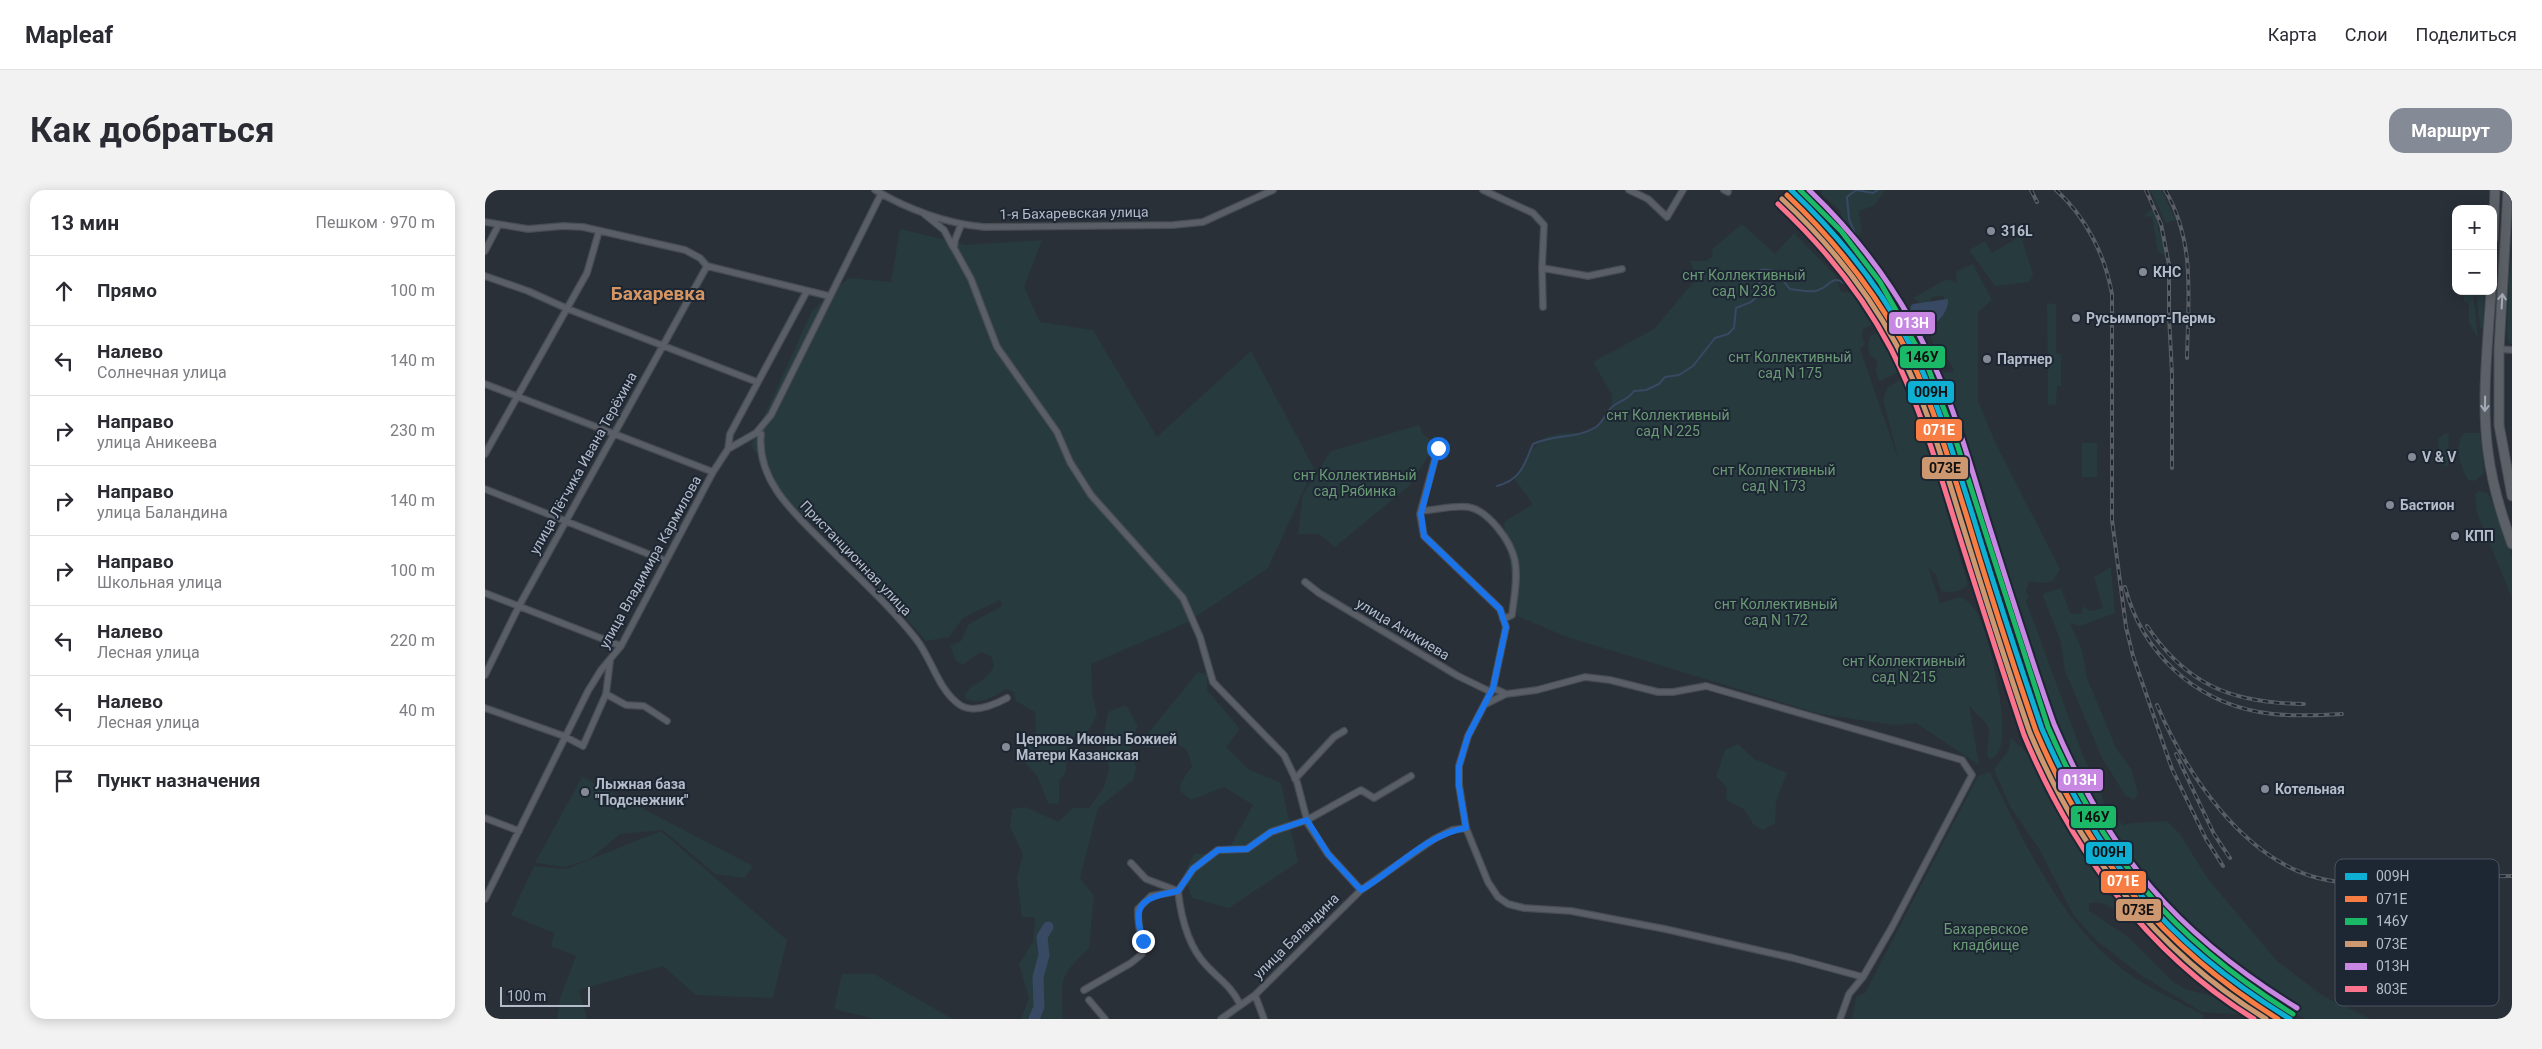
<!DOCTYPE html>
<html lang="ru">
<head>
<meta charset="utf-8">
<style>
	:root { --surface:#fff; --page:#f2f2f3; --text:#2b2b33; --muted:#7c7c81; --line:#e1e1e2; --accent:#848b96 }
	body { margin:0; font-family:Roboto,sans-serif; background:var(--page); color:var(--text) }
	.controls { position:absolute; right:15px; top:15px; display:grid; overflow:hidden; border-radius:10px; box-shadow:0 2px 12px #0003 }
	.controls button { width:45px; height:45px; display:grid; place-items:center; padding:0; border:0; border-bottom:1px solid var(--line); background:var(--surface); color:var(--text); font:25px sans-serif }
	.scale { position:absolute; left:15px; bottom:12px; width:90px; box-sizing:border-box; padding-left:5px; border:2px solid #b4bcc9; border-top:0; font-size:14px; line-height:18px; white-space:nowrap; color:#b4bcc9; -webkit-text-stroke:4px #1d2633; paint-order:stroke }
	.stop { position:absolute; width:15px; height:15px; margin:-11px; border:4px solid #1a73e8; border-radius:50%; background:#fff }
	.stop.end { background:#1a73e8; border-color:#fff; box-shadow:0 1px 5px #0008 }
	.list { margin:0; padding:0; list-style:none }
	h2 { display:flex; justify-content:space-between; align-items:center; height:65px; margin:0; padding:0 20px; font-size:21px }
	h2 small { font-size:16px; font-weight:400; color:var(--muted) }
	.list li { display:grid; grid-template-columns:32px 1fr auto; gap:15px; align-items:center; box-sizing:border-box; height:70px; padding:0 20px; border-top:1px solid var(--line) }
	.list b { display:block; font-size:19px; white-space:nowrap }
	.list p { margin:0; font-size:16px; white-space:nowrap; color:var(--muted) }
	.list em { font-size:16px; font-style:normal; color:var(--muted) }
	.icon { flex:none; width:28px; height:28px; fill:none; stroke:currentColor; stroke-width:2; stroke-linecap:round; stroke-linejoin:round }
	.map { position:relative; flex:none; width:2027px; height:829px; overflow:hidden; border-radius:15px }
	header { display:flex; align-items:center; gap:30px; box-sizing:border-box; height:70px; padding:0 25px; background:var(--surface); border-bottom:1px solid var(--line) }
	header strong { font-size:24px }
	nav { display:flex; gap:28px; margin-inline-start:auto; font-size:18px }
	.intro { display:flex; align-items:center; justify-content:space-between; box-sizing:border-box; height:120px; padding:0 30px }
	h1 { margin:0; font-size:35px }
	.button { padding:12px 22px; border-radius:15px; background:var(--accent); color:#fff; font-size:18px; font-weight:700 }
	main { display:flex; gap:30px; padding:0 30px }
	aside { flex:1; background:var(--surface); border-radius:15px; box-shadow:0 2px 12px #0003 }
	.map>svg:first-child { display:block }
	.green { fill:#273a3e }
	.water { fill:#384963 }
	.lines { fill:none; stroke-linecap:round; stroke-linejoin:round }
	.stream { stroke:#384963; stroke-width:2 }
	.river { stroke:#384963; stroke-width:11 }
	.street-casing { stroke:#484c53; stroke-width:8 }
	.primary-casing { stroke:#484c55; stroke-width:11 }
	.street { stroke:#5a5e66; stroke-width:5.5 }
	.primary { stroke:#5c6168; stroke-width:9 }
	.rail-casing { stroke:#595d64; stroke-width:4 }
	.rail { stroke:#1d2633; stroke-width:2; stroke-dasharray:5.5; stroke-linecap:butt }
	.rail-1-casing { stroke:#1d2633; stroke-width:9 }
	.rail-2-casing { stroke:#1d2633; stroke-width:9 }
	.rail-3-casing { stroke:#1d2633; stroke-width:9 }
	.rail-4-casing { stroke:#1d2633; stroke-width:9 }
	.rail-5-casing { stroke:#1d2633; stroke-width:9 }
	.rail-6-casing { stroke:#1d2633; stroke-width:9 }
	.rail-1 { stroke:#0dafd3; stroke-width:5 }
	.rail-2 { stroke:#f77d43; stroke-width:5 }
	.rail-3 { stroke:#1ab867; stroke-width:5 }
	.rail-4 { stroke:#cd976f; stroke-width:5 }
	.rail-5 { stroke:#c787e3; stroke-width:5 }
	.rail-6 { stroke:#fc738d; stroke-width:5 }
	.oneway { stroke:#a2aab6 }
	.route { stroke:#1a73e8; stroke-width:6 }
	.poi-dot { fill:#848b96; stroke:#1d2633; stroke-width:2 }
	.labels { text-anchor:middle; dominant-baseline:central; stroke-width:4; stroke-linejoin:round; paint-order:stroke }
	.street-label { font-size:14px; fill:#b4bcc9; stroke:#1d2633 }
	.poi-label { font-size:14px; font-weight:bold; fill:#b4bcc9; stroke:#1d2633; text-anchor:start }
	.park-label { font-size:14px; fill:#6b9a76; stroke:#1d2633 }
	.district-label { font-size:19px; font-weight:bold; fill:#d59563; stroke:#1d2633 }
	.key { fill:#1d2633; stroke:#4a5360; stroke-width:1 }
	.key-label { font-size:14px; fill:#b4bcc9 }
	.line-badge { stroke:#1d2633; stroke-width:2 }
	.badge-label { font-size:14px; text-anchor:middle; font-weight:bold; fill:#fff }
	.pale-badge-label { font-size:14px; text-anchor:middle; font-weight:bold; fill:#111 }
</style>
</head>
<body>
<header>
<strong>Mapleaf</strong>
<nav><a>Карта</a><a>Слои</a><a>Поделиться</a></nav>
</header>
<div class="intro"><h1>Как добраться</h1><a class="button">Маршрут</a></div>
<main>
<aside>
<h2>13 мин<small>Пешком · 970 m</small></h2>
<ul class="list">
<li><svg class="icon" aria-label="ahead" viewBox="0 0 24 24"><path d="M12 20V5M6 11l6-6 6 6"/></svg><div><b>Прямо</b></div><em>100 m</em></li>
<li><svg class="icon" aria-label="left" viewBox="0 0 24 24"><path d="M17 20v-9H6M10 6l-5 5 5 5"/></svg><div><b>Налево</b><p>Солнечная улица</p></div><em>140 m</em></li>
<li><svg class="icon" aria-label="right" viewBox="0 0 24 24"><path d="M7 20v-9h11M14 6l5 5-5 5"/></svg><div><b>Направо</b><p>улица Аникеева</p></div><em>230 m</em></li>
<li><svg class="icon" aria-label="right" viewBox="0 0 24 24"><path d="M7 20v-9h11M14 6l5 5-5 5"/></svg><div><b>Направо</b><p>улица Баландина</p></div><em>140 m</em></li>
<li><svg class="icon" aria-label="right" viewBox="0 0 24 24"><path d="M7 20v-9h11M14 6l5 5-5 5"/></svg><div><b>Направо</b><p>Школьная улица</p></div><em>100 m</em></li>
<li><svg class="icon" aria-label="left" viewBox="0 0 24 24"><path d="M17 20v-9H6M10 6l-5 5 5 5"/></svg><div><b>Налево</b><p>Лесная улица</p></div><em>220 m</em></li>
<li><svg class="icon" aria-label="left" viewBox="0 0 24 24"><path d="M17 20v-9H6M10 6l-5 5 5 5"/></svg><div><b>Налево</b><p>Лесная улица</p></div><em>40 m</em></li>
<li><svg class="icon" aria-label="arrive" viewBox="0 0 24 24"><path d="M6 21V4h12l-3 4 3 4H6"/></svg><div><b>Пункт назначения</b></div></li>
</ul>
</aside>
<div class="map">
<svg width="2027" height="829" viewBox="0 0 2027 829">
	<rect width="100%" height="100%" fill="#2a3038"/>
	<path class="green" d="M1337,0H1399V1L1390,15L1374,21L1377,41L1375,45L1368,47C1357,42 1356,31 1356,21L1337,5Z
		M1665,0H1676L1691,30L1681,33Z
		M1666,20H1669L1674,33L1673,40C1679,45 1682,58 1679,65L1673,62L1667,26L1661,27L1660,24Z
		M1257,34L1290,64L1309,43L1351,86L1356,102L1370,103L1375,107L1378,116L1384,120L1388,128L1386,135L1378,139L1377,147L1380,154L1375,159L1414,271L1398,209L1403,197L1415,190L1422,192L1430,205L1436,226L1432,231L1446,267L1483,395C1475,402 1466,403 1456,401L1451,385L1443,377L1455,413L1475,407C1482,409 1488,416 1492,422C1503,441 1535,564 1505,569L1502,565C1502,557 1505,548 1504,540C1502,529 1488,524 1484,514L1494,575L1431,533L1409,535L1335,524L1082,447L1032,426L1019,332L1048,314L1029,288C1038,276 1046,256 1060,248C1086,235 1109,257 1125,217L1127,216V205L1108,172L1169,139L1212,88L1205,71H1221L1228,66L1227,59Z
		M415,39L481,55L557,50L539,97L555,132L608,140L672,247L766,161L829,278L783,378L703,432L606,474L607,503L612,525L603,541L590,546L582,555L581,582L574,591V614L563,613L552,586L535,567L551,542L550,522L531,511L529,502L521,499C509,507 496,515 481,509L480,504C491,489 499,495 509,476L506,466L495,462L478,475L471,471L465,456L476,451L484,434L517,416L515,410L478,428L464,447L441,451L366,367L338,344L299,306L266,255L327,121L363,88L406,92Z
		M1536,46L1548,84L1544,92L1510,96L1484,60L1500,51L1507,63Z
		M2027,66V154H2025L2022,147L2024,86Z
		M1488,74L1507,110L1493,122V211L1511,254L1575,379L1568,391L1559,393L1544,391L1541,402L1544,407L1541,411L1598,566L1616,601L1619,613L1638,635C1652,631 1667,633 1682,631L1694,643L1723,689L1792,771L1838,806L1885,829H1820L1769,796L1706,741L1671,703L1615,633L1573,554L1547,488L1490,300L1471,245L1447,187L1449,183L1469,182C1465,170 1462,166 1451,160C1436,129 1456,131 1459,106L1448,107L1440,117L1428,108L1462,89L1472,93L1471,82Z
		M1978,101H1988L1993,149L1984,132V114L1979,111Z
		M1991,101L1999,103L1998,138H1995Z
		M1562,113L1571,114V163L1576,164V196H1572L1571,215L1563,214Z
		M1395,143L1406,146L1416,166L1417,176L1410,184L1394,191L1391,181L1393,171L1385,165L1383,156L1385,145Z
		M934,235L938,244L951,254L924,296L850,357L834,344H813L818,304L846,261Z
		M1979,243H1995L1999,283L1990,291L1983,290C1976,277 1968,256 1979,243Z
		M1959,244H1964L1963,277L1955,273L1953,249Z
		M1597,253H1612V287H1597Z
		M1994,301L2002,303L2005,307L2027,366V408L1992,323L1990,304Z
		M1626,377L1630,423L1595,436L1585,433L1597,460L1602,488L1631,558L1646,579L1653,603L1649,610L1640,605L1617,568L1580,481L1576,452L1558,406L1560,403L1576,398L1585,423L1596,424L1598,416L1605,421L1618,418L1609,387Z
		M713,482L722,485V500L755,539L741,557L763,579L796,593L813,672L744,718L707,708L699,684L709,664H741L768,615L739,597L706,610L696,602L695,594L707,576L702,560L691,553L673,557H661L660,547Z
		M641,515L653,536L645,554L651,578L648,590L613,618L595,688L609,706L604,758C574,787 576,789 578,829H536L544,808L534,774L548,752L550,727H537L532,687L538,664L525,637L527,619L541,617L573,632L588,618H604L619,597L624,579L619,544L623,522Z
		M1526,548L1559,579L1597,650L1651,720L1649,728L1642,734C1630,720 1623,710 1604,713V721L1643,747L1686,790L1700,799L1723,805L1762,825L1717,822L1657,786L1611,750L1589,726L1553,657L1526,618L1509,580L1523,561Z
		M1253,554L1269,569L1302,583L1291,611L1290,633L1278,640L1268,634L1259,619L1241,610L1242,598L1231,586L1240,560Z
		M1505,582C1537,649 1570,720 1627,771C1654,794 1688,809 1719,825L1718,829H1367L1371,807L1380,803L1493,586Z
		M97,587L268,676L259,688L230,684L178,640L135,644L105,669L80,677L50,673Z
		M176,641L302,750L288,808L211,805L178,776L94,800L102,829H72L75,809L91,766L66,756L69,743L26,725L49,676L81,679Z
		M1663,733L1708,773L1764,812L1760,815C1730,799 1669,771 1663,733Z
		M357,784H389L468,829H390L349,819Z"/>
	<path class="water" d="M1463,109C1464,120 1455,131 1445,137L1430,126L1425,117L1428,114Z"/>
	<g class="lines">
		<path class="stream" d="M1371,46L1364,29L1362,7L1371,0L1388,3L1393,0
			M1372,51L1390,74L1392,84L1401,95L1417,120H1427
			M1012,296C1036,290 1039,275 1048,254C1070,244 1092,249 1111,237C1119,231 1121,222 1128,216C1136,210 1143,210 1149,201L1161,200L1174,194L1180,187L1194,185L1208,176L1230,148L1243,144L1249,138L1251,118L1266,112L1274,105L1275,80C1293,77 1295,88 1305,99C1312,100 1323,102 1330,101C1349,97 1344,79 1368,100L1372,99"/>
		<path class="river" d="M549,829L554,817L553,787L559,765L557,747L563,737"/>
		<defs>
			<path id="street" d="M390,0C422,19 462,34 499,37L688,35L718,32L788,0
				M998,0L1048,23L1059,35L1057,78L1058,117
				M1144,0L1163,9L1182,27L1198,0
				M1239,0L1243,2
				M438,23L459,40L468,57
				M0,32L43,39L78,36L98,37L200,60L215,68L222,76L344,106
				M476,35L470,50L469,58L486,89L512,157L572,242L585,272L606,305L698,408L715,447L728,492L799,565L812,592L823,634L843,664L876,700
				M0,61L13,36
				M1057,78L1103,86L1137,79
				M0,86L43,101L83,119L272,192
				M2014,159L2027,160
				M0,194L228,282
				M271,243L276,244C271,294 315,328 346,360C375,389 406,417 431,449C447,469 453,500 475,515C489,524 509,515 522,508
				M953,258L935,324L939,346L1015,419L1021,437L1008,498L983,546L974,576V595L981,638L1003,692L1013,707L1023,714L1039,718L1086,721L1180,739L1308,768L1378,787
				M243,259L271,243L286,225L396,4
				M0,264L102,83L114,41
				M0,299L181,371
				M936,321C951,320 969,315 983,317C1003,320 1026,351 1030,371C1033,389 1029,407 1027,425L1018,429
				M820,392L834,403L973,486L1006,502
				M0,403L136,456
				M0,485L34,416L222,76
				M1008,498L1021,504L1052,500L1100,487L1125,490L1173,502H1188L1221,496L1477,570L1487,585L1407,737L1378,787L1364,804L1355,829
				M121,504L141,515L159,516L182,531
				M1001,514L1021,504
				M0,518L79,546L98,556L121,504L125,471
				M810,589L849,547L859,541
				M0,628L34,641
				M646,673L661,689L693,701C696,727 703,757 722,776C736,791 745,795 755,814
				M0,709L103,501L116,480L136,456L228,282L243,259L245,244L322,101
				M599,800L646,773L657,764C658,748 652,735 653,719L666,706L693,701L708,679L733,660L762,659L786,642L822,630L876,600L889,608L926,586
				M770,805L779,829
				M604,810L620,829
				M736,829L770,805L876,700L949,649L967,640L981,638"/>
			<path id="primary" d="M2023,0L2014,159V235L2027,306
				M2008,49L2010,0
				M2006,101C2003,154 1996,208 2003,262C2007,293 2016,324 2027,354"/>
		</defs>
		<use href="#street" class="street-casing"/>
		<use href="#primary" class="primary-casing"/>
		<use href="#street" class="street"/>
		<use href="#primary" class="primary"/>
		<defs>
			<path id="rail" d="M1546,0L1552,12
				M1571,0C1601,27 1620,65 1627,104V330L1641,437L1648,466L1687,579L1721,649L1738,676
				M1661,0L1676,34L1684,75V126L1687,184V278
				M1680,0C1711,52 1703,110 1702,168
				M1640,397C1657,462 1708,510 1774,522C1801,527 1830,525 1857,524
				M1662,436C1703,497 1749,513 1819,514
				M1672,515C1701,583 1757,668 1833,688C1872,698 1917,693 1958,693
				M1691,564L1729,644L1745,668
				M1949,687L2027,686"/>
		</defs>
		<use href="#rail" class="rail-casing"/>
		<use href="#rail" class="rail"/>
		<defs>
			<path id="rail-1" d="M1306,0C1352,44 1392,92 1422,149C1451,204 1468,263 1487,323C1509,395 1532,467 1557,539C1615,672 1681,753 1805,829"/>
			<path id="rail-2" d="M1302,5C1347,48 1385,95 1416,150C1446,205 1462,265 1481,324C1503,397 1526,469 1551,541C1605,667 1676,756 1793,829"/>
			<path id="rail-3" d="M1315,0L1356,41L1395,92L1442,175L1470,248L1563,537C1620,668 1686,748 1808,824"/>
			<path id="rail-4" d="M1297,9C1343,52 1381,99 1411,154C1440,209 1457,268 1475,327C1498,400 1520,472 1545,543C1596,663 1669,760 1781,829"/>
			<path id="rail-5" d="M1324,0C1384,57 1430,126 1461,203C1477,244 1489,287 1502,329C1524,398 1545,466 1569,534C1625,665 1690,743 1812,818"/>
			<path id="rail-6" d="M1293,14C1338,56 1377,104 1406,159C1434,214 1451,271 1469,329C1492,401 1515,474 1539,545C1587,660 1662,763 1769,829"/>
		</defs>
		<use href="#rail-1" class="rail-1-casing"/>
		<use href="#rail-2" class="rail-2-casing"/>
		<use href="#rail-3" class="rail-3-casing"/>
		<use href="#rail-4" class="rail-4-casing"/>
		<use href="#rail-5" class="rail-5-casing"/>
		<use href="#rail-6" class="rail-6-casing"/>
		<use href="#rail-1" class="rail-1"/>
		<use href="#rail-2" class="rail-2"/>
		<use href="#rail-3" class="rail-3"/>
		<use href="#rail-4" class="rail-4"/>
		<use href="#rail-5" class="rail-5"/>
		<use href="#rail-6" class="rail-6"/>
	</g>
	<defs><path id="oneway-shaft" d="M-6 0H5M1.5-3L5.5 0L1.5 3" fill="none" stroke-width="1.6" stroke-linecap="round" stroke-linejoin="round" transform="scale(1.25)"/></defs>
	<g class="oneway">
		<use href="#oneway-shaft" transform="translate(2017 111) rotate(-87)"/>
		<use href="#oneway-shaft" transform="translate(2000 214) rotate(91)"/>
	</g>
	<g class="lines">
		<path class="route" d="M658,751C646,712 658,708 693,701L708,679L733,660L762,659L786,642L822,630L843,664L876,700C910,680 942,644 981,638L974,596V576L983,546L1008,498L1021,437L1015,419L939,346L936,324L953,258"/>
	</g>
	<g class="poi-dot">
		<circle cx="1506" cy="41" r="5"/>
		<circle cx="1658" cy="82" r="5"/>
		<circle cx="1591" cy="128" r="5"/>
		<circle cx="1502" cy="169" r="5"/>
		<circle cx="1927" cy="267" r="5"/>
		<circle cx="1905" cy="315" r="5"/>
		<circle cx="1970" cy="346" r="5"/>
		<circle cx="521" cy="557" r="5"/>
		<circle cx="1780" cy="599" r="5"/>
		<circle cx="100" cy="602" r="5"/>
	</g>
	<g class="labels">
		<g class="street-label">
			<text transform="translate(589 23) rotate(-1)">1-я Бахаревская улица</text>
			<text transform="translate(98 273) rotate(-61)">улица Лётчика Ивана Терёхина</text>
			<text transform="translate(371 368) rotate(46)">Пристанционная улица</text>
			<text transform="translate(165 372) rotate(-61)">улица Владимира Кармилова</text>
			<text transform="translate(918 439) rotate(31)">улица Аникиева</text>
			<text transform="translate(811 746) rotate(-45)">улица Баландина</text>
		</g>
		<g class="poi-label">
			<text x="1516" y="41">316L</text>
			<text x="1668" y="82">КНС</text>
			<text x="1601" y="128">Русьимпорт-Пермь</text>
			<text x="1512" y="169">Партнер</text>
			<text x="1937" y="267">V &amp; V</text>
			<text x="1915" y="315">Бастион</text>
			<text x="1980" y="346">КПП</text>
			<text x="531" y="549">Церковь Иконы Божией<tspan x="531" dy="16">Матери Казанская</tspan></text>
			<text x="110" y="594">Лыжная база<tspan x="110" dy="16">"Подснежник"</tspan></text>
			<text x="1790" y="599">Котельная</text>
		</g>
		<g class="park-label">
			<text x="1259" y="85">снт Коллективный<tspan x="1259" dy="16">сад N 236</tspan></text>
			<text x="1305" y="167">снт Коллективный<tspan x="1305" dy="16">сад N 175</tspan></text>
			<text x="1183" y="225">снт Коллективный<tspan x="1183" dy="16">сад N 225</tspan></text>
			<text x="1289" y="280">снт Коллективный<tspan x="1289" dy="16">сад N 173</tspan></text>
			<text x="870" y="285">снт Коллективный<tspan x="870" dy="16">сад Рябинка</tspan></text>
			<text x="1291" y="414">снт Коллективный<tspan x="1291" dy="16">сад N 172</tspan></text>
			<text x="1419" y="471">снт Коллективный<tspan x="1419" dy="16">сад N 215</tspan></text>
			<text x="1501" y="739">Бахаревское<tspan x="1501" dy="16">кладбище</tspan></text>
		</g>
		<g class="district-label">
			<text x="173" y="103">Бахаревка</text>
		</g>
	</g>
	<rect x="1850" y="669" width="164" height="147" rx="8" class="key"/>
	<rect x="1860" y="683" width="22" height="7" fill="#0dafd3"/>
	<rect x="1860" y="706" width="22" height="6" fill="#f77d43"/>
	<rect x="1860" y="728" width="22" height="7" fill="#1ab867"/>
	<rect x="1860" y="751" width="22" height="6" fill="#cd976f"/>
	<rect x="1860" y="773" width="22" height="7" fill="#c787e3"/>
	<rect x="1860" y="796" width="22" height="6" fill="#fc738d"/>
	<g class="key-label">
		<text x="1891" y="691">009Н</text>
		<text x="1891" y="714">071Е</text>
		<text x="1891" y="736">146У</text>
		<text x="1891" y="759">073Е</text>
		<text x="1891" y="781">013Н</text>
		<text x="1891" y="804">803Е</text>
	</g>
	<g class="line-badge">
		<rect x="1403" y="121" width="48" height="24" rx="5" fill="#c787e3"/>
		<rect x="1414" y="155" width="47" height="24" rx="5" fill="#1ab867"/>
		<rect x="1422" y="190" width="48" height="24" rx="5" fill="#0dafd3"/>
		<rect x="1430" y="228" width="48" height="24" rx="5" fill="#f77d43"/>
		<rect x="1436" y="266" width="48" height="24" rx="5" fill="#cd976f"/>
		<rect x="1572" y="578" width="47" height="24" rx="5" fill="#c787e3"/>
		<rect x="1585" y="615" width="47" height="24" rx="5" fill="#1ab867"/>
		<rect x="1600" y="651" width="48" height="24" rx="5" fill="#0dafd3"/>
		<rect x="1615" y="680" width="47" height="24" rx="5" fill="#f77d43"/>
		<rect x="1630" y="708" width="47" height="24" rx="5" fill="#cd976f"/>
	</g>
	<g class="badge-label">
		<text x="1427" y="138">013Н</text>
		<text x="1454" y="245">071Е</text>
		<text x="1595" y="595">013Н</text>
		<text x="1638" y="696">071Е</text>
	</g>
	<g class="pale-badge-label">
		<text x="1437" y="172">146У</text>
		<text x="1446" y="207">009Н</text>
		<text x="1460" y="283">073Е</text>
		<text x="1608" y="632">146У</text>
		<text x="1624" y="667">009Н</text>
		<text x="1653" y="725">073Е</text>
	</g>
</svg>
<div class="controls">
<button>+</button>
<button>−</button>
</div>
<div class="scale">100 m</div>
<div class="stop" style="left:953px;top:258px"></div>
<div class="stop end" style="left:658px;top:751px"></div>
</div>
</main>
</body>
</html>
